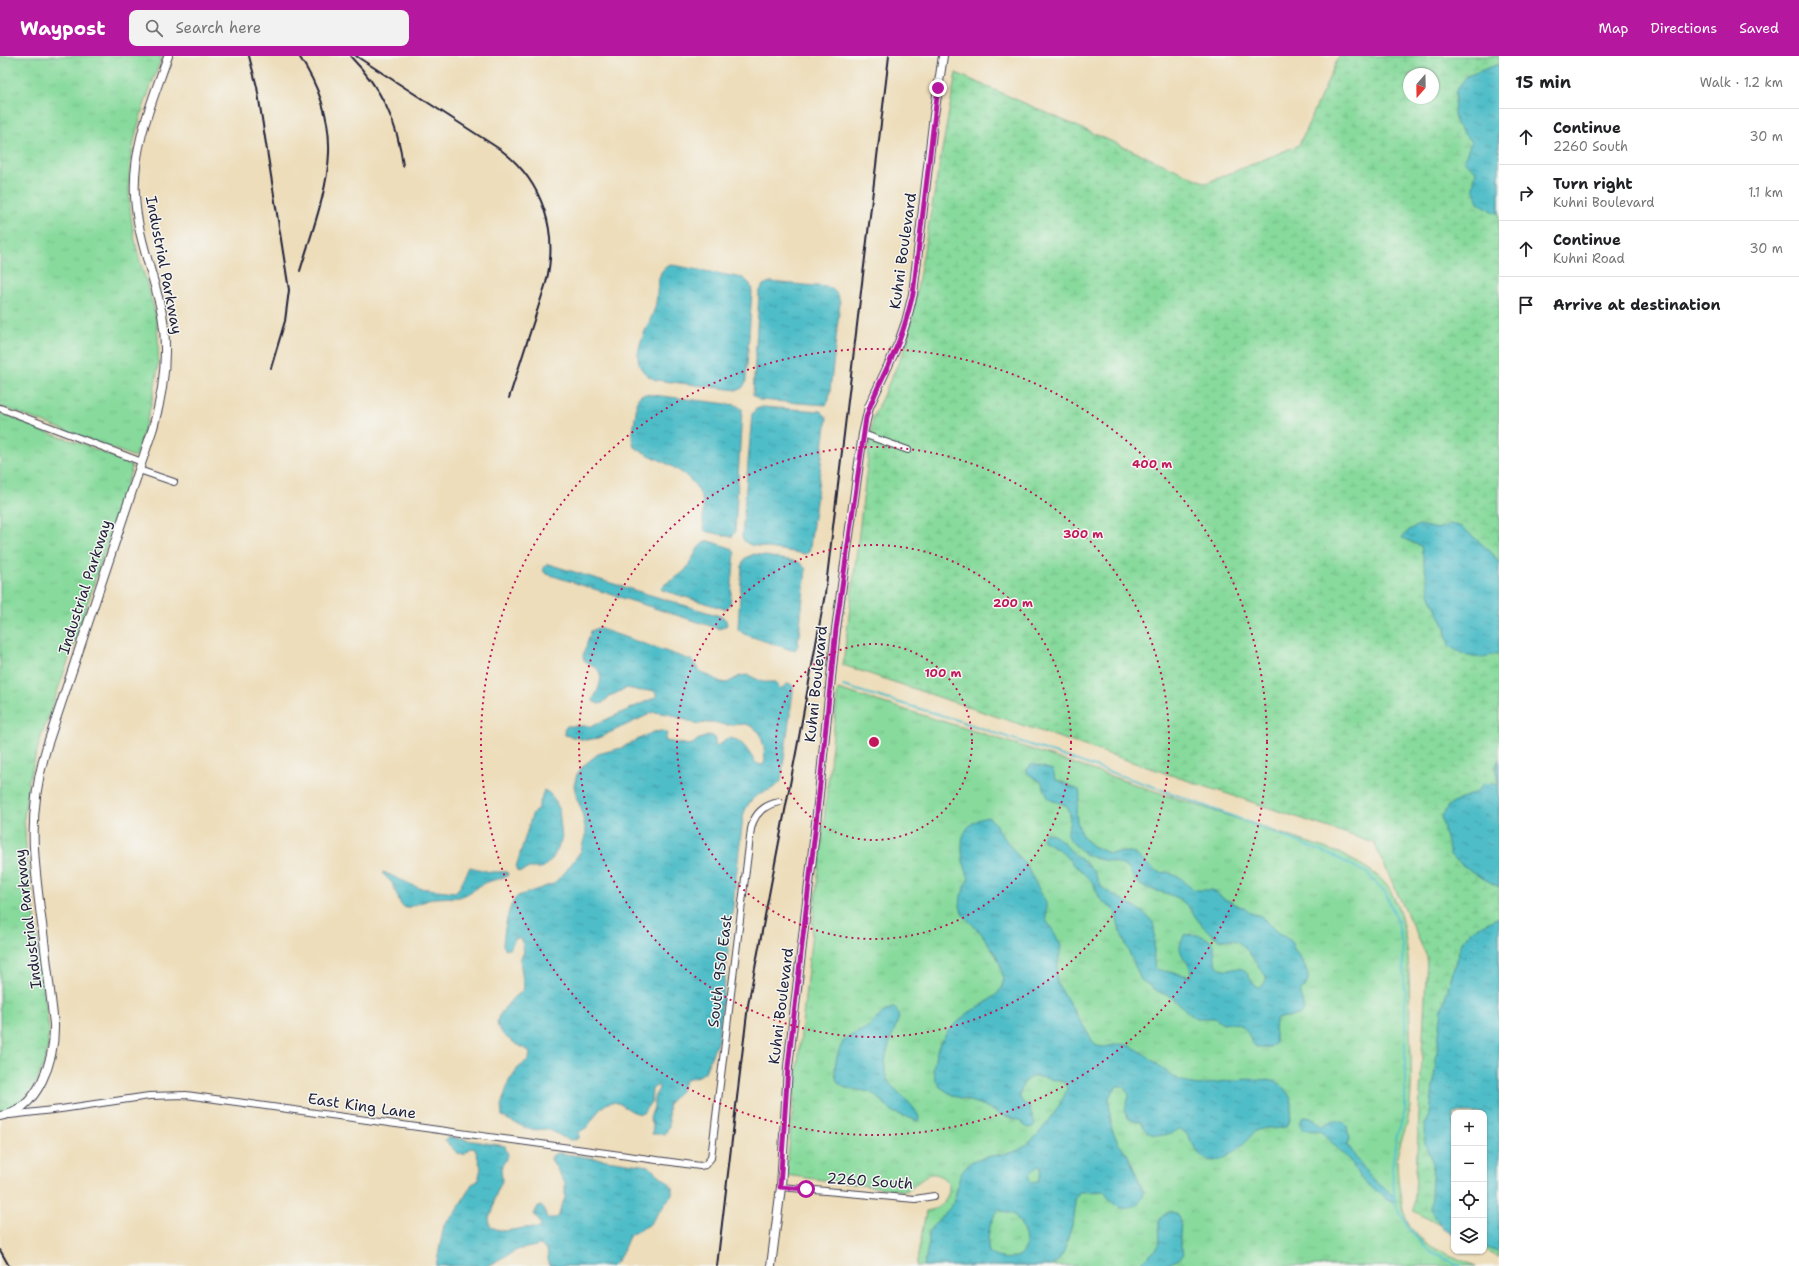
<!DOCTYPE html>
<html lang="en">
<head>
<meta charset="utf-8">
<style>
	:root { --surface:#fff; --page:#f2f2f2; --text:#202124; --muted:#757577; --line:#e0e0e0; --accent:#b5179e }
	body { margin:0; font-family:"Shantell Sans",sans-serif; background:var(--page); color:var(--text) }
	.controls { position:absolute; right:12px; bottom:12px; display:grid; overflow:hidden; border-radius:8px; box-shadow:0 1px 3px #0004 }
	.controls button { width:36px; height:36px; display:grid; place-items:center; padding:0; border:0; border-bottom:1px solid var(--line); background:var(--surface); color:var(--text); font:20px sans-serif }
	.compass { position:absolute; left:1403px; top:12px; width:36px; height:36px; border-radius:50%; background:var(--surface); box-shadow:0 1px 3px #0004; rotate:200deg }
	.stop { position:absolute; width:12px; height:12px; margin:-9px; border:3px solid #b5179e; border-radius:50%; background:#fff }
	.stop.end { background:#b5179e; border-color:#fff; box-shadow:0 1px 4px #0008 }
	.list { margin:0; padding:0; list-style:none }
	h2 { display:flex; justify-content:space-between; align-items:center; height:52px; margin:0; padding:0 16px; font-size:17px }
	h2 small { font-size:13px; font-weight:400; color:var(--muted) }
	.list li { display:grid; grid-template-columns:26px 1fr auto; gap:12px; align-items:center; box-sizing:border-box; height:56px; padding:0 16px; border-top:1px solid var(--line) }
	.list b { display:block; font-size:15px; white-space:nowrap }
	.list p { margin:0; font-size:13px; white-space:nowrap; color:var(--muted) }
	.list em { font-size:13px; font-style:normal; color:var(--muted) }
	.icon { flex:none; width:22px; height:22px; fill:none; stroke:currentColor; stroke-width:2; stroke-linecap:round; stroke-linejoin:round }
	.map { position:relative; flex:none; width:1499px; height:1210px; overflow:hidden }
	header { display:flex; align-items:center; gap:24px; box-sizing:border-box; height:56px; padding:0 20px; background:var(--accent); color:#fff }
	header strong { font-size:19px }
	nav { display:flex; gap:22px; margin-inline-start:auto; font-size:14px }
	.search { width:280px; height:36px; background:var(--page); display:flex; align-items:center; gap:10px; box-sizing:border-box; padding:0 14px; border-radius:8px; color:var(--muted); font-size:15px }
	main { display:flex }
	aside { flex:1; background:var(--surface) }
	.map>svg:first-child { display:block }
	.grass { fill:url(#grass-tufts); stroke:#547e6c }
	.wetland { fill:url(#wetland-marsh); stroke:#547e6c; fill-rule:evenodd }
	.water { fill:url(#water-ripples); stroke:#387082; fill-rule:evenodd }
	.lines { fill:none; stroke-linecap:round; stroke-linejoin:round }
	.stream { stroke:#4fbdc8; stroke-width:2 }
	.minor-casing { stroke:#403e4e; stroke-width:8 }
	.tertiary-casing { stroke:#403e4e; stroke-width:10 }
	.minor { stroke:#fff; stroke-width:6 }
	.tertiary { stroke:#fff; stroke-width:8 }
	.rail { stroke:#22223b; stroke-width:2 }
	.route { stroke:#b5179e; stroke-width:5 }
	.ring { fill:none; stroke:#c2185b; stroke-width:2; stroke-dasharray:2 4 }
	.labels { text-anchor:middle; dominant-baseline:central; stroke-width:3; stroke-linejoin:round; paint-order:stroke }
	.street-label { font-size:15px; fill:#22223b; stroke:#f6f6f2 }
	.centre { fill:#c2185b; stroke:#f6f6f2; stroke-width:2 }
	.ring-label { font-size:12px; text-anchor:middle; font-weight:bold; fill:#c2185b; stroke:#f6f6f2; stroke-width:3; stroke-linejoin:round; paint-order:stroke }
</style>
</head>
<body>
<header>
<strong>Waypost</strong>
<div class="search"><svg class="icon" aria-label="search" viewBox="0 0 24 24"><circle cx="10" cy="10" r="6"/><path d="M15 15l6 6"/></svg>Search here</div>
<nav><a>Map</a><a>Directions</a><a>Saved</a></nav>
</header>
<main>
<div class="map">
<svg width="1499" height="1210" viewBox="0 0 1499 1210">
	<defs>
		<pattern id="grass-tufts" width="24" height="20" patternUnits="userSpaceOnUse"><rect width="24" height="20" fill="#87da9c"/><path d="M3 7l-1-3M5 7V3M7 7l1-3M15 17l-1-3M17 17v-4M19 17l1-3" fill="none" stroke="#74bb87"/></pattern>
		<pattern id="wetland-marsh" width="20" height="14" patternUnits="userSpaceOnUse"><rect width="20" height="14" fill="#87da9c"/><path d="M1 5h8M5 5V1M11 12h8M15 12V8" fill="none" stroke="#74bb87"/></pattern>
		<pattern id="water-ripples" width="26" height="14" patternUnits="userSpaceOnUse"><rect width="26" height="14" fill="#4fbdc8"/><path d="M2 4q2-2 4 0t4 0M15 11q2-2 4 0t4 0" fill="none" stroke="#4199a4"/></pattern>
	</defs>
	<rect width="100%" height="100%" fill="#f6f6f2"/>
	<filter id="ink" filterUnits="userSpaceOnUse"><feTurbulence type="fractalNoise" baseFrequency=".025" numOctaves="2"/><feDisplacementMap in="SourceGraphic" scale="8" xChannelSelector="R" yChannelSelector="G"/><feConvolveMatrix kernelMatrix="1 2 1 2 8 2 1 2 1" color-interpolation-filters="sRGB"/></filter>
	<filter id="wash" filterUnits="userSpaceOnUse"><feTurbulence type="fractalNoise" baseFrequency=".012" numOctaves="4" result="noise"/><feDisplacementMap in="SourceGraphic" scale="16" xChannelSelector="R" yChannelSelector="G"/><feGaussianBlur stdDeviation="0.9" result="paint"/><feColorMatrix in="noise" values="0 0 0 0 0 0 0 0 0 0 0 0 0 0 0 0 0 1.4 0 .05"/><feComposite in="paint" operator="in"/></filter>
	<g filter="url(#wash)">
		<rect width="100%" height="100%" fill="#edddba"/>
		<path class="grass" d="M0,0H162C147,41 129,84 129,129C129,157 134,185 142,212C148,232 155,251 157,271C163,317 149,359 135,401L0,350Z
			M0,356L45,376L83,388L131,409L132,412L72,594L39,687L28,728L24,762L26,790L49,975C49,1006 33,1049 0,1057Z
			M838,633L1000,683L1339,797C1356,806 1380,817 1390,834C1412,875 1409,926 1410,971C1411,999 1413,1030 1409,1058C1407,1071 1401,1084 1398,1096C1395,1112 1401,1153 1408,1167C1422,1192 1452,1200 1476,1210H916L926,1155C941,1153 950,1144 949,1128C929,1104 922,1129 905,1135L786,1119Z"/>
		<path class="wetland" d="M1339,0H1499V1201L1484,1193V1057H1454V1177L1414,1155L1427,901L1374,787L843,609L873,361L907,288L956,17L1206,127L1299,89ZM1409,18H1433V42H1409Z"/>
		<path class="water" d="M1499,8V157L1493,156L1478,146L1473,132L1476,115L1464,105L1471,86L1456,68L1454,57L1456,34L1467,20Z
			M672,209L743,222L750,228L752,235L746,324C745,330 742,333 737,334L656,324C620,309 648,275 655,251C659,238 654,211 672,209Z
			M770,226L828,231C835,234 839,239 840,247L829,344L826,349L759,344L753,339L759,237L763,229Z
			M645,338L736,349L742,353L735,476L732,481L705,475C701,465 705,453 702,443C694,416 662,406 639,394L634,390L632,383L638,342L641,339Z
			M762,351L820,355L823,357L827,362L810,491L809,496L805,498L751,489L745,486L742,481L752,358L756,353Z
			M1450,468L1462,471L1491,496L1499,507V597C1476,604 1470,603 1449,590L1444,569L1430,540L1421,490L1402,482L1409,474L1419,469L1437,473Z
			M709,485L731,492L735,497L730,548L725,553L662,534L661,532C665,526 679,522 686,513C693,505 697,486 709,485Z
			M754,498L799,506L806,513L798,589L796,593L791,594L744,578L738,573L742,508L745,502Z
			M548,508L723,561L726,564L727,569L720,573L547,518L544,516L543,512Z
			M598,572L691,604L701,616L721,626L727,627L740,620L748,619L763,626H775L780,633L789,627L793,630V635L781,725C769,741 753,730 743,760L718,984L705,1016L699,1020L686,1023L680,1036L668,1048L669,1070L665,1078H652L653,1069L650,1062L654,1051V1041L659,1033L658,1029L652,1033L651,1046L643,1057C630,1060 621,1042 608,1047C599,1051 593,1064 587,1071C585,1073 582,1074 579,1076V1082C569,1088 559,1078 550,1074C543,1072 537,1075 530,1073C526,1072 505,1063 502,1060L501,1050L509,1025L517,1013L529,1003L530,998L528,994C518,989 492,977 498,962C500,957 509,947 513,942C517,938 522,937 524,932L520,904L524,896L522,886L519,882L515,883L510,893H505L503,889C504,876 508,847 518,840L553,828L566,815L581,795L586,776L581,752L577,743L574,730L577,718L584,709L598,698L621,692L653,676L663,675L667,677L665,685L690,689L694,687L697,684L710,679L714,681L716,690L721,688L725,683C742,679 748,697 757,708L763,709L765,705L764,691L760,677L753,671L746,668L725,669L713,666L698,668L668,658L654,656L598,682L586,684L565,679L564,674L567,670H592L656,641V637L652,634L641,635L627,632L610,640L603,647L599,648L594,646L593,644C598,634 606,619 595,611C592,608 587,607 584,604L583,600L591,575Z
			M1499,702V831L1471,816L1450,799L1441,760L1449,749L1477,735L1484,727L1498,729L1496,711Z
			M1032,708L1053,714L1055,723L1079,734L1080,740L1076,757L1077,765L1081,778L1092,790L1109,797L1131,796L1136,799L1155,815L1162,817L1167,816L1181,822L1191,832L1197,834H1212L1215,836L1224,843L1244,852L1250,857L1261,860L1277,876L1291,885C1294,898 1310,910 1308,924C1306,930 1301,933 1300,938L1304,954C1298,963 1287,959 1277,963L1274,971L1276,987C1272,990 1269,992 1265,992C1250,994 1252,980 1244,972C1238,966 1231,967 1223,968L1214,962H1196L1191,959L1171,941L1159,936L1141,924L1120,875L1115,855L1100,843L1093,827L1079,813L1073,809L1061,795L1042,784L1043,779L1045,777C1057,777 1064,788 1072,796C1079,803 1088,807 1094,816C1097,820 1098,826 1101,830C1111,840 1147,854 1153,867C1157,878 1151,906 1156,913C1157,914 1184,919 1189,920L1191,917V913C1184,901 1174,893 1185,879C1194,877 1209,880 1213,889C1216,896 1213,904 1218,910C1226,919 1233,910 1242,913C1250,917 1250,928 1258,931L1263,929L1266,925V920C1257,910 1246,888 1234,884C1229,882 1223,885 1219,883C1215,881 1210,877 1207,874C1196,865 1191,850 1179,843C1167,835 1154,836 1142,830C1133,825 1133,815 1124,810C1112,803 1096,806 1084,797C1079,793 1070,786 1068,779C1067,769 1074,758 1066,750C1061,746 1054,746 1049,743L1041,726L1027,717V713Z
			M544,734L549,737L555,744L559,753L562,783L553,802L544,811L540,812H529L521,816L517,815L516,811L532,759L538,752Z
			M988,761L995,767L998,774L1028,812L1046,847V864L1054,876L1061,890L1056,919L1057,927L1095,989C1107,995 1115,984 1130,990C1153,999 1168,1024 1192,1028C1202,1030 1210,1027 1219,1026C1233,1024 1269,1020 1280,1028C1282,1029 1284,1033 1286,1035C1290,1040 1293,1045 1292,1051C1292,1058 1290,1067 1286,1071C1277,1072 1267,1071 1258,1074C1253,1075 1251,1081 1247,1084C1239,1093 1221,1109 1208,1104C1193,1099 1193,1079 1180,1073C1171,1078 1154,1084 1146,1074C1144,1073 1143,1068 1141,1066L1128,1062L1125,1054L1129,1039L1123,1030H1117L1109,1041L1111,1070L1118,1087L1128,1099L1144,1137C1141,1150 1125,1158 1114,1148C1109,1144 1108,1139 1104,1135L1079,1136L1075,1144L1074,1163L1064,1195L1058,1205L1052,1210H924L929,1186L928,1177C934,1166 945,1159 952,1149C960,1135 955,1116 971,1106C982,1099 1003,1100 1016,1095C1034,1089 1061,1051 1067,1033L1065,1026C1044,1023 1022,1010 1020,1042L1023,1047L1029,1050L1035,1068L1033,1071L1027,1072L1019,1064L999,1058L985,1050L954,1040L940,1031L936,1025L933,1013L936,998L940,987L948,975L968,957L987,946L997,938L1002,932L1003,921L1001,911L996,899L981,877L963,859L960,850L961,840L969,822C959,798 955,767 988,761ZM1038,1110L1041,1111V1116L1038,1125L1032,1127L1029,1124V1118ZM999,1154C1004,1155 1010,1157 1014,1159C1021,1165 1029,1184 1025,1193C1019,1206 998,1204 989,1197C986,1186 989,1162 999,1154Z
			M470,811L490,816H506L509,818L508,820L484,827L467,838L460,841L434,842L406,852L401,849L392,827L382,817L383,816L419,832L455,836L459,832Z
			M1499,861V1195L1484,1190V1057H1454V1179L1443,1173L1430,1153L1433,1108L1425,1088V1068L1430,1057L1442,952L1462,885L1472,874Z
			M894,952L897,954L899,961C893,981 874,1014 893,1031C903,1041 913,1048 919,1061L918,1065C913,1063 897,1058 893,1056C886,1051 881,1043 875,1039C865,1032 852,1036 842,1030C829,1023 837,991 846,983C851,979 859,976 865,973C875,967 882,953 894,952Z
			M1307,1060L1311,1061L1322,1070L1334,1064L1343,1066L1347,1070L1349,1082L1347,1088L1370,1121L1395,1141V1146L1386,1143L1360,1122L1351,1106L1320,1075C1312,1073 1294,1079 1303,1061Z
			M448,1081L505,1090L508,1099L501,1112L502,1125L494,1143L493,1154L489,1162L490,1169C499,1178 512,1174 523,1172C529,1171 534,1173 539,1172L541,1168L534,1158L537,1152L541,1150L544,1153L547,1162H556L559,1159L561,1150L565,1142V1127L551,1103L553,1099L558,1097L648,1110L668,1126L672,1131V1139L649,1169L630,1179C624,1189 622,1203 612,1210H549L547,1194L540,1189L517,1194L487,1210H436L444,1169L455,1157L472,1128L478,1125L481,1112L475,1093L471,1092L464,1098L457,1097L445,1085Z
			M1171,1156L1176,1157C1184,1167 1179,1175 1180,1186C1180,1190 1183,1194 1184,1198C1175,1210 1154,1210 1137,1210C1145,1203 1156,1196 1159,1186C1162,1173 1152,1161 1171,1156Z"/>
		<g class="lines">
			<path class="stream" d="M843,630L954,663L1157,732L1256,769L1333,800L1367,817L1386,838L1398,866L1402,888L1405,938V1054L1396,1083L1392,1112L1395,1146L1409,1173L1430,1196L1461,1210"/>
		</g>
	</g>
	<g filter="url(#ink)">
		<g class="lines">
			<defs>
				<path id="minor" d="M0,352L142,406
					M863,378L908,394
					M139,414L174,426
					M10,1059L61,1053L149,1040L186,1039L700,1110L705,1109L711,1102L751,773C754,758 764,749 779,746
					M781,1131L915,1143L934,1140"/>
				<path id="tertiary" d="M0,1060C39,1055 55,1002 54,968C50,935 46,902 42,868C33,802 27,756 47,690L153,372C164,334 169,297 162,258C154,219 137,181 135,140C132,91 152,46 168,0
					M771,1210L781,1131L788,1011L816,767L836,573L863,378L869,351L899,286L906,266L913,238L934,59L943,0"/>
			</defs>
			<use href="#minor" class="minor-casing"/>
			<use href="#tertiary" class="tertiary-casing"/>
			<use href="#minor" class="minor"/>
			<use href="#tertiary" class="tertiary"/>
			<path class="rail" d="M249,0L257,31L289,234L285,265L271,312
				M299,0C351,78 325,134 300,215
				M356,0L501,94C543,126 559,176 546,227L509,342
				M351,1C381,32 398,66 403,110
				M0,1194L9,1210
				M717,1210L748,949L799,681L825,538L889,0"/>
		</g>
	</g>
	<g class="lines" filter="url(#ink)">
		<path class="route" d="M806,1133L780,1131L788,1011L816,767L836,573L866,362C874,335 889,311 899,285C905,270 909,254 913,238L938,32"/>
	</g>
	<g class="ring">
		<circle cx="874" cy="686" r="98"/>
		<circle cx="874" cy="686" r="197"/>
		<circle cx="874" cy="686" r="295"/>
		<circle cx="874" cy="686" r="393"/>
	</g>
	<g class="labels">
		<g class="street-label">
			<text transform="translate(903 195) rotate(-82)">Kuhni Boulevard</text>
			<text transform="translate(164 209) rotate(79)">Industrial Parkway</text>
			<text transform="translate(85 531) rotate(-72)">Industrial Parkway</text>
			<text transform="translate(816 628) rotate(-84)">Kuhni Boulevard</text>
			<text transform="translate(28 863) rotate(-97)">Industrial Parkway</text>
			<text transform="translate(720 915) rotate(-83)">South 950 East</text>
			<text transform="translate(781 950) rotate(-83)">Kuhni Boulevard</text>
			<text transform="translate(362 1050) rotate(8)">East King Lane</text>
			<text transform="translate(870 1125) rotate(4)">2260 South</text>
		</g>
	</g>
	<circle cx="874" cy="686" r="6" class="centre"/>
	<g class="ring-label">
		<text x="1152" y="412">400 m</text>
		<text x="1083" y="482">300 m</text>
		<text x="1013" y="551">200 m</text>
		<text x="943" y="621">100 m</text>
	</g>
</svg>
<div class="controls">
<button>+</button>
<button>−</button>
<button><svg class="icon" aria-label="locate" viewBox="0 0 24 24"><circle cx="12" cy="12" r="6"/><path d="M12 2v4M12 18v4M2 12h4M18 12h4"/></svg></button>
<button><svg class="icon" aria-label="layers" viewBox="0 0 24 24"><path d="M12 4l9 5-9 5-9-5zM3 14l9 5 9-5"/></svg></button>
</div>
<svg class="compass" viewBox="-18 -18 36 36"><path d="M0-13l5 13h-10z" fill="#e53935"/><path d="M0 13l5-13h-10z" fill="#757577"/></svg>
<div class="stop" style="left:806px;top:1133px"></div>
<div class="stop end" style="left:938px;top:32px"></div>
</div>
<aside>
<h2>15 min<small>Walk · 1.2 km</small></h2>
<ul class="list">
<li><svg class="icon" aria-label="ahead" viewBox="0 0 24 24"><path d="M12 20V5M6 11l6-6 6 6"/></svg><div><b>Continue</b><p>2260 South</p></div><em>30 m</em></li>
<li><svg class="icon" aria-label="right" viewBox="0 0 24 24"><path d="M7 20v-9h11M14 6l5 5-5 5"/></svg><div><b>Turn right</b><p>Kuhni Boulevard</p></div><em>1.1 km</em></li>
<li><svg class="icon" aria-label="ahead" viewBox="0 0 24 24"><path d="M12 20V5M6 11l6-6 6 6"/></svg><div><b>Continue</b><p>Kuhni Road</p></div><em>30 m</em></li>
<li><svg class="icon" aria-label="arrive" viewBox="0 0 24 24"><path d="M6 21V4h12l-3 4 3 4H6"/></svg><div><b>Arrive at destination</b></div></li>
</ul>
</aside>
</main>
</body>
</html>
